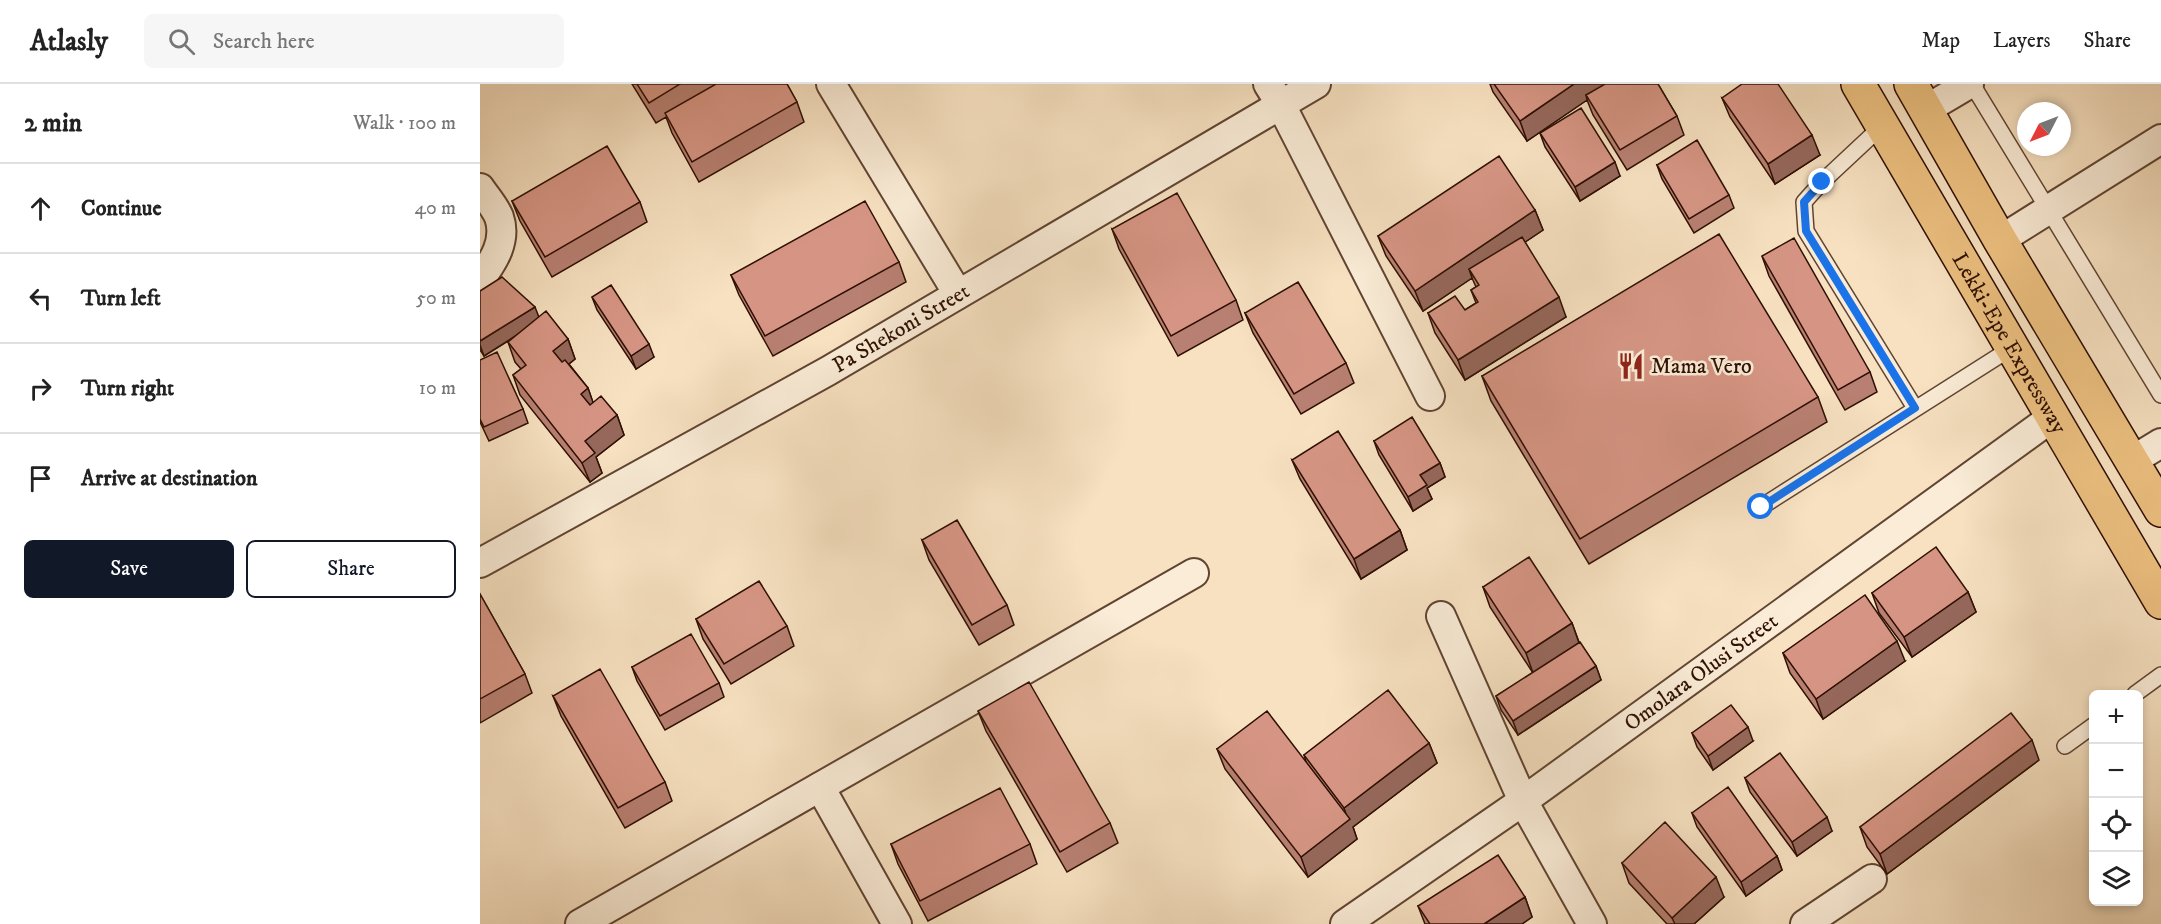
<!DOCTYPE html>
<html lang="en">
<head>
<meta charset="utf-8">
<style>
	:root { --surface:#fff; --page:#f6f6f6; --text:#222; --muted:#767676; --line:#e0e0e0; --accent:#111827 }
	body { margin:0; font-family:"IM FELL DW Pica",serif; background:var(--page); color:var(--text) }
	.controls { position:absolute; right:18px; bottom:18px; display:grid; overflow:hidden; border-radius:9px; box-shadow:0 3px 9px #0003 }
	.controls button { width:54px; height:54px; display:grid; place-items:center; padding:0; border:0; border-bottom:2px solid var(--line); background:var(--surface); color:var(--text); font:30px sans-serif }
	.compass { position:absolute; left:1537px; top:18px; width:54px; height:54px; border-radius:50%; background:var(--surface); box-shadow:0 3px 9px #0003; rotate:228deg }
	.stop { position:absolute; width:18px; height:18px; margin:-14px; border:4px solid #1a73e8; border-radius:50%; background:#fff }
	.stop.end { background:#1a73e8; border-color:#fff; box-shadow:0 2px 6px #0008 }
	.list { margin:0; padding:0; list-style:none }
	h2 { display:flex; justify-content:space-between; align-items:center; height:78px; margin:0; padding:0 24px; font-size:26px }
	h2 small { font-size:20px; font-weight:400; color:var(--muted) }
	.list li { display:grid; grid-template-columns:39px 1fr auto; gap:18px; align-items:center; box-sizing:border-box; height:90px; padding:0 24px; border-top:2px solid var(--line) }
	.list b { display:block; font-size:22px; white-space:nowrap }
	.list em { font-size:20px; font-style:normal; color:var(--muted) }
	.actions { display:flex; gap:12px; padding:18px 24px }
	.actions a { flex:1; padding:14px 0; border:2px solid var(--accent); border-radius:9px; text-align:center; font-size:21px; color:var(--accent) }
	.actions .main { background:var(--accent); color:#fff }
	.icon { flex:none; width:33px; height:33px; fill:none; stroke:currentColor; stroke-width:2; stroke-linecap:round; stroke-linejoin:round }
	.map { position:relative; flex:none; width:1681px; height:840px; overflow:hidden }
	header { display:flex; align-items:center; gap:36px; box-sizing:border-box; height:84px; padding:0 30px; background:var(--surface); border-bottom:2px solid var(--line) }
	header strong { font-size:28px }
	nav { display:flex; gap:33px; margin-inline-start:auto; font-size:21px }
	.search { width:420px; height:54px; background:var(--page); display:flex; align-items:center; gap:15px; box-sizing:border-box; padding:0 21px; border-radius:9px; color:var(--muted); font-size:22px }
	main { display:flex }
	aside { flex:1; background:var(--surface) }
	.map>svg:first-child { display:block }
	.lines { fill:none; stroke-linecap:round; stroke-linejoin:round }
	.lane-casing { stroke:#604432; stroke-width:18 }
	.street-casing { stroke:#604432; stroke-width:32 }
	.highway-casing { stroke:#2e0f03; stroke-width:36 }
	.lane { stroke:#faecd7; stroke-width:15 }
	.street { stroke:#faecd7; stroke-width:28 }
	.highway { stroke:#ecc080; stroke-width:33 }
	.wall { fill:#b88072; stroke:#2e0f03; stroke-width:1.5 }
	.shaded-wall { fill:#96685c; stroke:#2e0f03; stroke-width:1.5 }
	.building { fill:#d69584; stroke:#2e0f03; stroke-width:1.5 }
	.route { stroke:#1a73e8; stroke-width:8 }
	.labels { text-anchor:middle; dominant-baseline:central; stroke-width:5; stroke-linejoin:round; paint-order:stroke }
	.street-label { font-size:22px; fill:#2e0f03; stroke:#faecd7 }
	.poi-label { font-size:22px; fill:#2e0f03; stroke:#faecd7; text-anchor:start }
</style>
</head>
<body>
<header>
<strong>Atlasly</strong>
<div class="search"><svg class="icon" aria-label="search" viewBox="0 0 24 24"><circle cx="10" cy="10" r="6"/><path d="M15 15l6 6"/></svg>Search here</div>
<nav><a>Map</a><a>Layers</a><a>Share</a></nav>
</header>
<main>
<aside>
<h2>2 min<small>Walk · 100 m</small></h2>
<ul class="list">
<li><svg class="icon" aria-label="ahead" viewBox="0 0 24 24"><path d="M12 20V5M6 11l6-6 6 6"/></svg><div><b>Continue</b></div><em>40 m</em></li>
<li><svg class="icon" aria-label="left" viewBox="0 0 24 24"><path d="M17 20v-9H6M10 6l-5 5 5 5"/></svg><div><b>Turn left</b></div><em>50 m</em></li>
<li><svg class="icon" aria-label="right" viewBox="0 0 24 24"><path d="M7 20v-9h11M14 6l5 5-5 5"/></svg><div><b>Turn right</b></div><em>10 m</em></li>
<li><svg class="icon" aria-label="arrive" viewBox="0 0 24 24"><path d="M6 21V4h12l-3 4 3 4H6"/></svg><div><b>Arrive at destination</b></div></li>
</ul>
<div class="actions"><a class="main">Save</a><a>Share</a></div>
</aside>
<div class="map">
<svg width="1681" height="840" viewBox="0 0 1681 840">
	<rect width="100%" height="100%" fill="#f7e1c1"/>
	<filter id="stains"><feTurbulence type="fractalNoise" baseFrequency=".00333" numOctaves="4"/><feColorMatrix values="0 0 0 0 .2 0 0 0 0 .09 0 0 0 0 .02 0 0 0 .5 -.17"/></filter>
	<radialGradient id="worn" r=".72"><stop offset=".6" stop-color="#630" stop-opacity="0"/><stop offset="1" stop-color="#630" stop-opacity=".3"/></radialGradient>
	<g class="lines">
		<defs>
			<path id="lane" d="M1492,0L1681,311
				M1403,41L1342,98L1324,118L1326,147L1435,324
				M1281,423L1533,263
				M1655,610L1681,591
				M1585,662L1614,641"/>
			<g id="street">
				<path d="M351,0L478,210"/>
				<path d="M788,0L801,21L950,312"/>
				<path d="M1445,26L1489,0"/>
				<path d="M0,104C6,113 15,123 19,133C27,156 14,177 0,195"/>
				<path d="M1520,156L1681,55"/>
				<path d="M1653,376L1681,359"/>
				<path id="s1" d="M0,479L348,287L836,0"/>
				<path d="M961,532L1043,717L1112,840"/>
				<path d="M340,703L417,840"/>
				<path d="M100,840L714,489"/>
				<path id="s2" d="M865,840L1043,717L1574,332"/>
				<path d="M1325,840L1392,795"/>
			</g>
			<g id="highway">
				<path id="s3" d="M1378,0L1681,518"/>
				<path d="M1431,0L1520,156L1681,426"/>
			</g>
		</defs>
		<use href="#lane" class="lane-casing"/>
		<use href="#street" class="street-casing"/>
		<use href="#highway" class="highway-casing"/>
		<use href="#lane" class="lane"/>
		<use href="#street" class="street"/>
		<use href="#highway" class="highway"/>
	</g>
	<path class="wall" d="M152,0H307L317,18L324,38L219,98L192,49L186,33L176,39Z
		M1010,0H1178L1197,32L1204,51L1147,86L1113,31L1107,16L1047,57L1013,8Z
		M1242,14L1340,71L1295,100L1250,33Z
		M1060,49L1140,92L1100,117L1065,63Z
		M1177,81L1249,111L1254,124L1214,149L1182,95Z
		M32,117L160,118L167,138L72,193L40,137Z
		M1055,126L1063,146L1045,158L1086,233L985,296L955,249L948,229L985,226L996,219L991,206L996,203L992,194L943,227L906,172L898,152Z
		M632,145L756,216L763,236L698,272L639,165Z
		M1282,172L1390,288L1397,308L1365,326L1289,192Z
		M419,178L426,198L293,272L259,211L251,191Z
		M0,207L59,233L88,255L95,275L89,280L108,304L113,319L137,331L144,351L116,373L122,389L110,398L40,311L33,291L41,285L35,278L28,258L36,252L4,272L0,266Z
		M112,213L174,273L156,285L117,226Z
		M765,229L866,279L874,299L821,330L773,249Z
		M0,276L43,325L48,339L9,357L0,338Z
		M1002,292L1338,313L1347,338L1109,480L1011,317Z
		M894,357L960,379L965,393L947,404L952,415L933,427L899,371Z
		M812,376L920,446L927,466L881,495L820,395Z
		M442,456L527,521L534,541L499,561L449,476Z
		M1003,503L1092,539L1099,558L1116,582L1121,596L1038,651L1021,626L1016,612L1053,589L1010,523Z
		M1488,508L1496,528L1432,573L1399,529L1392,509Z
		M0,510L45,590L52,609L0,639Z
		M216,535L307,542L314,562L251,600L223,555Z
		M1303,569L1425,577L1343,635L1310,589Z
		M152,583L239,599L244,613L185,646L157,597Z
		M73,612L185,698L192,717L145,744L81,632Z
		M498,627L630,739L638,759L587,788L506,647Z
		M1212,649L1273,657L1233,686L1217,663Z
		M949,659L957,679L873,743L877,755L828,793L745,685L737,665L826,678L824,671Z
		M1559,676L1407,790L1387,763L1380,743Z
		M1265,694L1352,747L1317,772L1270,708Z
		M1212,729L1297,772L1302,786L1266,812L1217,743Z
		M411,760H550L557,780L448,837L418,780Z
		M1142,779L1244,813L1214,840H1187L1149,799Z
		M1045,813L1052,833L1042,840H945L938,822Z"/>
	<path class="shaded-wall" d="M1094,0H1130L1106,11L1107,16L1047,57L1040,37Z
		M1332,51L1340,71L1295,100L1288,80Z
		M1135,78L1140,92L1100,117L1095,103Z
		M1055,126L1063,146L994,193L989,185L992,194L943,227L935,207Z
		M1079,213L1086,233L985,296L978,276Z
		M55,223L60,236L4,272L0,261V257Z
		M88,255L95,275L80,287L73,267Z
		M169,260L174,273L156,285L151,272Z
		M108,304L115,324L108,330L101,310Z
		M137,331L144,351L116,373L122,389L110,398L102,379L105,357Z
		M960,379L965,393L947,404L952,415L933,427L928,413L940,391Z
		M920,446L927,466L881,495L874,475Z
		M1488,508L1496,528L1432,573L1424,553Z
		M1092,539L1099,559L1053,589L1046,569Z
		M1417,557L1425,577L1343,635L1336,615Z
		M1116,582L1121,596L1038,651L1033,637Z
		M1268,643L1273,657L1233,686L1228,672Z
		M1552,656L1559,676L1407,790L1400,770Z
		M949,659L957,679L873,743L877,755L828,793L821,773L868,736L864,724Z
		M1347,733L1352,747L1317,772L1312,758Z
		M1297,772L1302,786L1266,812L1261,798Z
		M1236,793L1244,813L1214,840H1195L1192,834Z
		M1045,813L1052,833L1042,840H1004Z"/>
	<path class="building" d="M157,0H200L169,19Z
		M236,0H307L317,18L212,78L185,29Z
		M1014,0H1094L1040,37Z
		M1125,0H1178L1197,32L1140,66L1106,11Z
		M1262,0H1298L1332,51L1288,80L1242,14Z
		M1101,24L1135,78L1095,103L1060,49Z
		M1217,56L1249,111L1209,135L1177,81Z
		M127,62L160,118L65,173L32,117Z
		M1019,72L1055,126L935,207L898,152Z
		M697,109L756,216L691,252L632,145Z
		M385,117L419,178L285,252L251,191Z
		M1239,150L1338,313L1100,455L1002,292Z
		M1042,153L1079,213L978,276L948,229L975,212L985,226L998,218L991,206L999,201L989,185Z
		M1314,154L1390,288L1358,306L1282,172Z
		M22,193L55,223L0,257V207Z
		M818,198L866,279L814,310L765,229Z
		M131,201L169,260L151,272L112,213Z
		M66,227L88,255L73,267L82,278L85,276L108,304L101,310L110,321L121,312L137,331L105,357L115,369L102,379L33,291L46,281L28,258Z
		M17,268L43,325L4,343L0,335V276Z
		M932,333L960,379L940,391L947,401L928,413L894,357Z
		M858,347L920,446L874,475L812,376Z
		M477,436L527,521L492,541L442,456Z
		M1456,463L1488,508L1424,553L1392,509Z
		M1049,473L1092,539L1046,569L1003,503Z
		M279,497L307,542L244,580L216,535Z
		M0,510L45,590L0,615Z
		M1385,511L1417,557L1336,615L1303,569Z
		M211,550L239,599L180,632L152,583Z
		M1100,558L1116,582L1033,637L1016,612Z
		M120,585L185,698L138,724L73,612Z
		M549,598L630,739L580,768L498,627Z
		M908,606L949,659L864,724L824,671Z
		M1251,621L1268,643L1228,672L1212,649Z
		M787,627L870,735L821,773L737,665Z
		M1531,629L1552,656L1400,770L1380,743Z
		M1300,669L1347,733L1312,758L1265,694Z
		M1248,703L1297,772L1261,798L1212,729Z
		M520,704L550,760L440,817L411,760Z
		M1185,738L1236,793L1192,834L1142,779Z
		M1018,771L1045,813L1004,840H950L938,822Z"/>
	<g class="lines">
		<path class="route" d="M1281,423L1435,324L1326,147L1324,118L1342,98"/>
	</g>
	<defs>
		<symbol id="restaurant-bare" viewBox="-9 -9 18 18"><path d="M-5-6h1v4h1v-4h1v4h1v-4h1v5L-1.5 .5V6h-2V.5L-5-1ZM5-6V6H3V1.5H1.5Q1.5-4 5-6Z" fill="#8f2418" stroke="#faecd7" stroke-width="2.5" paint-order="stroke"/></symbol>
	</defs>
	<g fill-rule="evenodd">
		<use href="#restaurant-bare" x="1132" y="263" width="38" height="38"/>
	</g>
	<g class="labels">
		<g class="street-label">
			<text stroke="none"><textPath href="#s1" startOffset="482">Pa Shekoni Street</textPath></text>
			<text stroke="none"><textPath href="#s3" startOffset="300">Lekki-Epe Expressway</textPath></text>
			<text stroke="none"><textPath href="#s2" startOffset="436">Omolara Olusi Street</textPath></text>
		</g>
		<g class="poi-label">
			<text x="1171" y="282">Mama Vero</text>
		</g>
	</g>
	<rect width="100%" height="100%" filter="url(#stains)"/>
	<rect width="100%" height="100%" fill="url(#worn)"/>
</svg>
<div class="controls">
<button>+</button>
<button>−</button>
<button><svg class="icon" aria-label="locate" viewBox="0 0 24 24"><circle cx="12" cy="12" r="6"/><path d="M12 2v4M12 18v4M2 12h4M18 12h4"/></svg></button>
<button><svg class="icon" aria-label="layers" viewBox="0 0 24 24"><path d="M12 4l9 5-9 5-9-5zM3 14l9 5 9-5"/></svg></button>
</div>
<svg class="compass" viewBox="-18 -18 36 36"><path d="M0-13l5 13h-10z" fill="#e53935"/><path d="M0 13l5-13h-10z" fill="#767676"/></svg>
<div class="stop" style="left:1281px;top:423px"></div>
<div class="stop end" style="left:1342px;top:98px"></div>
</div>
</main>
</body>
</html>
